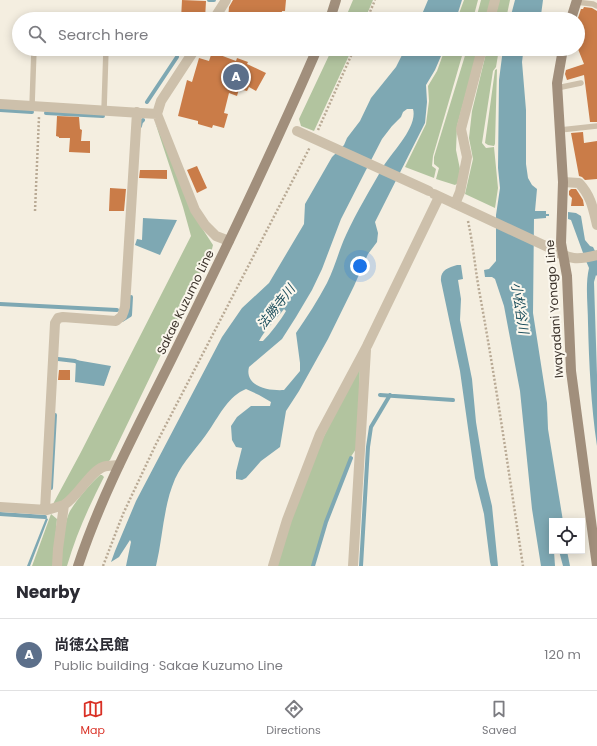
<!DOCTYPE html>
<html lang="en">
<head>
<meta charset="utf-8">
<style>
	:root { --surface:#fff; --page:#f2f2f3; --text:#2b2b33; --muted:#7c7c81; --line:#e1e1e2; --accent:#d93025 }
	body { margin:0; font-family:Poppins,"Noto Sans JP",sans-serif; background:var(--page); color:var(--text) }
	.controls { position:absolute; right:12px; bottom:12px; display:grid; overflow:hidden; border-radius:0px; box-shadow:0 2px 10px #0003 }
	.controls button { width:36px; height:36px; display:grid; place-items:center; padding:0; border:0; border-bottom:1px solid var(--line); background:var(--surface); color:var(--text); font:20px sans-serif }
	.you { position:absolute; left:360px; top:266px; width:14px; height:14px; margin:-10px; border:3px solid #fff; border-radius:50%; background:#1a73e8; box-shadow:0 0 0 6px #1a73e833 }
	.badge { display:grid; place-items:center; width:26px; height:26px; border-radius:50%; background:var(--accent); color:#fff; font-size:13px; font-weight:700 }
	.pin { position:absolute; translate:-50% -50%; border:2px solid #fff; box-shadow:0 1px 4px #0006 }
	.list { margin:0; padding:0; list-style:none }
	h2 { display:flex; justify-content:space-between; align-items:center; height:52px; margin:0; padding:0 16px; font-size:17px }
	h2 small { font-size:13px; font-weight:400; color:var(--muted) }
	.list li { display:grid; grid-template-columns:26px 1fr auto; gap:12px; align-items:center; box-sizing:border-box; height:72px; padding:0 16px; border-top:1px solid var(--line) }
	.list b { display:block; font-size:15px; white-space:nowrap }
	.list p { margin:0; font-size:13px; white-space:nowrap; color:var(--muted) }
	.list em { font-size:13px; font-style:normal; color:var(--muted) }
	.icon { flex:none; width:22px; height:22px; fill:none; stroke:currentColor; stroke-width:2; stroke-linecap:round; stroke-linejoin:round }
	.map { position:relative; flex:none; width:597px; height:566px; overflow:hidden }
	.search { position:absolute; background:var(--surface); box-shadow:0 2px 10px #0003; left:12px; right:12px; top:12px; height:44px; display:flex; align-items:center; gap:10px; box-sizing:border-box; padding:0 14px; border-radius:22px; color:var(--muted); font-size:15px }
	.sheet { height:124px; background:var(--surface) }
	nav { display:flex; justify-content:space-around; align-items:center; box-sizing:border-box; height:56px; border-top:1px solid var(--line); background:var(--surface); font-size:11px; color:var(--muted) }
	nav a { display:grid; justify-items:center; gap:2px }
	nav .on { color:var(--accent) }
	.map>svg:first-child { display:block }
	.green { fill:#b2c49f }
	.water { fill:#7ea8b3; fill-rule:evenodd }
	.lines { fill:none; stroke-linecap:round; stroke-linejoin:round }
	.stream { stroke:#7ea8b3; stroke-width:4 }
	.building { fill:#ca7c48 }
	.path { stroke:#b9aa95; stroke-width:2.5; stroke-dasharray:2 2; stroke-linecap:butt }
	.service { stroke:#cdc0ab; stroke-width:5.5 }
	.minor { stroke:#cdc0ab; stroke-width:10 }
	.secondary { stroke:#a18f7c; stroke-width:10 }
	.minor-bridge { stroke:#cdc0ab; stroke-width:10 }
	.labels { text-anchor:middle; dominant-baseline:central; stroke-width:4; stroke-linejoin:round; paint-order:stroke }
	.street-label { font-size:12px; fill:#3b322a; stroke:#fbf7ed }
	.water-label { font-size:13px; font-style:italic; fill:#1e505e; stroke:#fbf7ed }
</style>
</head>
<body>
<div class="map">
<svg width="597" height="566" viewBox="0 0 597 566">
	<rect width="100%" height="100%" fill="#f4eee0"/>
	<path class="green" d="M353,0H373L365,19H345Z
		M464,0H478L473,19H457Z
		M481,0H491L486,19H476Z
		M499,0H510L506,19H495Z
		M332,49H352L314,131L301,126L299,119Z
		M445,49H464L433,156L432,166L436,169L434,178L405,167L426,124L429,101L428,86L437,71Z
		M467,49H478L457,126L456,150L460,169L458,183L455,185L436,179L439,168L434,164V157Z
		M487,49H499L496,67L493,71L482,143L486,148L494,147L498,188L495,208L465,194L473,159L469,138L472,111Z
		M497,69L495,144L494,146L488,145L485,143L495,70Z
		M155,122L198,222L213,245L212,249L110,460L60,503L53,504L81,452L191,236L183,207Z
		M360,364L358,446L350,458L325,523L312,566H275L310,464Z
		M100,475H102L104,477C89,506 76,535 67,566H61C61,553 64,522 70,511C78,498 89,485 100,475Z
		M51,514L57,519L53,566H32Z"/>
	<path class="water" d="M428,0H462L456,19H420Z
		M515,0H543L541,15L543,19H510Z
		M405,49H444L435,70L426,85L427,102L425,123L375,222L378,233L377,242L368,254L354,286L328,339L299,391L286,411L280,447L261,461L246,478L242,480L236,479V472L242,448L236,447L232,440L231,426L237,417L251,406H270L271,402L259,395L246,389C229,396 220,414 210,429C199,446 183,461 175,479C163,507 163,537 156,566H126L131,542L130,540L119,557L111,562L115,551L136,501L222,337L242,308L269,283L304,224L305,204L332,157L344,145L347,138L360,121L371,98L396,67ZM407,109H413C418,127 392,152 383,167C370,190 357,211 346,235C339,250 335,267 327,283C318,300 307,317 296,333L300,363V371L284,390C270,391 244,387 249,367L282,339L296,317L312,290L322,269L341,219L366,170L382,139L392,126L401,117L403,112ZM284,309L286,311C281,320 270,334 263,341H259C265,329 276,320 284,309Z
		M503,49H527L523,54L522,62L526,110V164L528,178L532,185L537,189L535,211H546V214H549V216H546V218L534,219L533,313L547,403L548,429L563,521H552V551H554L555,566H541L532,509L520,391L504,306L495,279L492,277H485L484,270L489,269L496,261V215L500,188L498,168L499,80Z
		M568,212L576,213L581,216L585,240L590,246L593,247L597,255V276L596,275L594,282L597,375V446C591,405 589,364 588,323C588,305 585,285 589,268L586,261L571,220L568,219Z
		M143,218L177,220L160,255L135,245L137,239L142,240Z
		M457,265H461L463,279L458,280L461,299L460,320L472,379L476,422L485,477L492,506L498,566H491L490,562L484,514L475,478L460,371L441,281C440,270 448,268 457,265Z
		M76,360L111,366L104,386L75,382Z
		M46,518L48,519L30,566H27Z
		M559,551H567L570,566H563Z"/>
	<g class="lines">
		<path class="stream" d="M209,0H214
			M147,102L177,57
			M0,110L32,112
			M46,113L103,116
			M140,126L141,122L143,120
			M0,304L117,310
			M122,320L130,315L131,297
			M58,359L75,361L81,364
			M380,395L453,400
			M51,488L55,415
			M0,514L45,517
			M313,566L326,522L351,458
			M361,566L368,447L371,427L390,395"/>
	</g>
	<path class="building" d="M182,0L206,1L205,19H181Z
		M233,0H286L285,11H282L281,19H228L229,7Z
		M584,7L592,8L597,11V122H590L584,75L567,80L565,74L566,70L584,64L578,49V18L581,9H583Z
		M212,52L236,61L237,58L248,62L247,64L266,73L256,91L249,87L247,91L239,89L237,96L229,93L224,113L228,114L224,128L213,125L212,128L198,124V121L178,116L187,80L192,82L199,58L209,61Z
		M57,116L79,117L80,129L82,130L81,141H90V153L69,152L70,138H59V137L56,136Z
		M583,132L584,143L597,141V179L585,180L582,177L579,176L571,133Z
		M197,166L207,188L197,193L187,170Z
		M140,170H167V179L139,178Z
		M110,188L126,189L124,211H109Z
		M571,189H576L578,192L583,200L584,206H571L572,198L569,195V191Z
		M59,370H70V380H58Z"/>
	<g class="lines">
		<path class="path" d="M367,19L375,0
			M318,130L354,49
			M35,211L39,117
			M468,221C473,244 475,267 479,290C496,382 509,474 523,566
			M103,566L123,514L156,444L310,147"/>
		<path class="service" d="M576,2L593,4L597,6
			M557,88L581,83
			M32,106L34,49
			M104,110L106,49
			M560,130L597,126"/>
		<path class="minor" d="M214,19L226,0
			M490,19L495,0
			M195,49L161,101L157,114L195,210L205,225L216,236L229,241
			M0,104L157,114
			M563,182L579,183C591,196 593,208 597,225
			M434,194L552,249C569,260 578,260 597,255
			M455,204L460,192L467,157L461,129L482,49
			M0,507L47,510L64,505
			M45,510L55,323L58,318L63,317L116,321L122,316L125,307L137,112
			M57,566L58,549L64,505C78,496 90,472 103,467C108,465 114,466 119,465
			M273,566L287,520L320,434L367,346L439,197
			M353,566L366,350"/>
		<path class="secondary" d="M330,19L336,0
			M571,19L577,0
			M563,49L557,83L563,182L561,243L567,276L571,371L597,566
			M78,566C102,493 139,425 173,356C223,255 272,153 317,49"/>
		<path class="minor-bridge" d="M297,131L429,191"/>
	</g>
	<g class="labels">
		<g class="street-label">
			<text transform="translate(185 302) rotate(-64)">Sakae Kuzumo Line</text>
			<text transform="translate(554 309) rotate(-94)">Iwayadani Yonago Line</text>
		</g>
		<g class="water-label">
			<text transform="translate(276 307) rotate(-52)">法勝寺川</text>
			<text transform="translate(520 308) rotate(81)">小松谷川</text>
		</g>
	</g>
</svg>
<div class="controls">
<button><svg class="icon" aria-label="locate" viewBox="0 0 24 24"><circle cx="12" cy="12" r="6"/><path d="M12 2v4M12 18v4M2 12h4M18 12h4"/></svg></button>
</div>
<div class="you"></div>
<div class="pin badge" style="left:236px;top:77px;background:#5c6f8a">A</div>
<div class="search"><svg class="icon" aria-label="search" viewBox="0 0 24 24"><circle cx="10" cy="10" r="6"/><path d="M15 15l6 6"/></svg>Search here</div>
</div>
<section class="sheet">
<h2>Nearby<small></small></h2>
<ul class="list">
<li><span class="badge" style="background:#5c6f8a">A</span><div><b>尚徳公民館</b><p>Public building · Sakae Kuzumo Line</p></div><em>120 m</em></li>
</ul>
</section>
<nav>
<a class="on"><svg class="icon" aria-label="map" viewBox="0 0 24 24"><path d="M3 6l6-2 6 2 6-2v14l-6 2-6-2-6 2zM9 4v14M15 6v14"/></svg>Map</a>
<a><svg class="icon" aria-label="directions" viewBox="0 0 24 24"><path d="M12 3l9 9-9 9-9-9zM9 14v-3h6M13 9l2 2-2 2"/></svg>Directions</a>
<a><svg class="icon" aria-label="saved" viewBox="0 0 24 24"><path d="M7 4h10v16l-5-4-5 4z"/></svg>Saved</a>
</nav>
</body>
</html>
